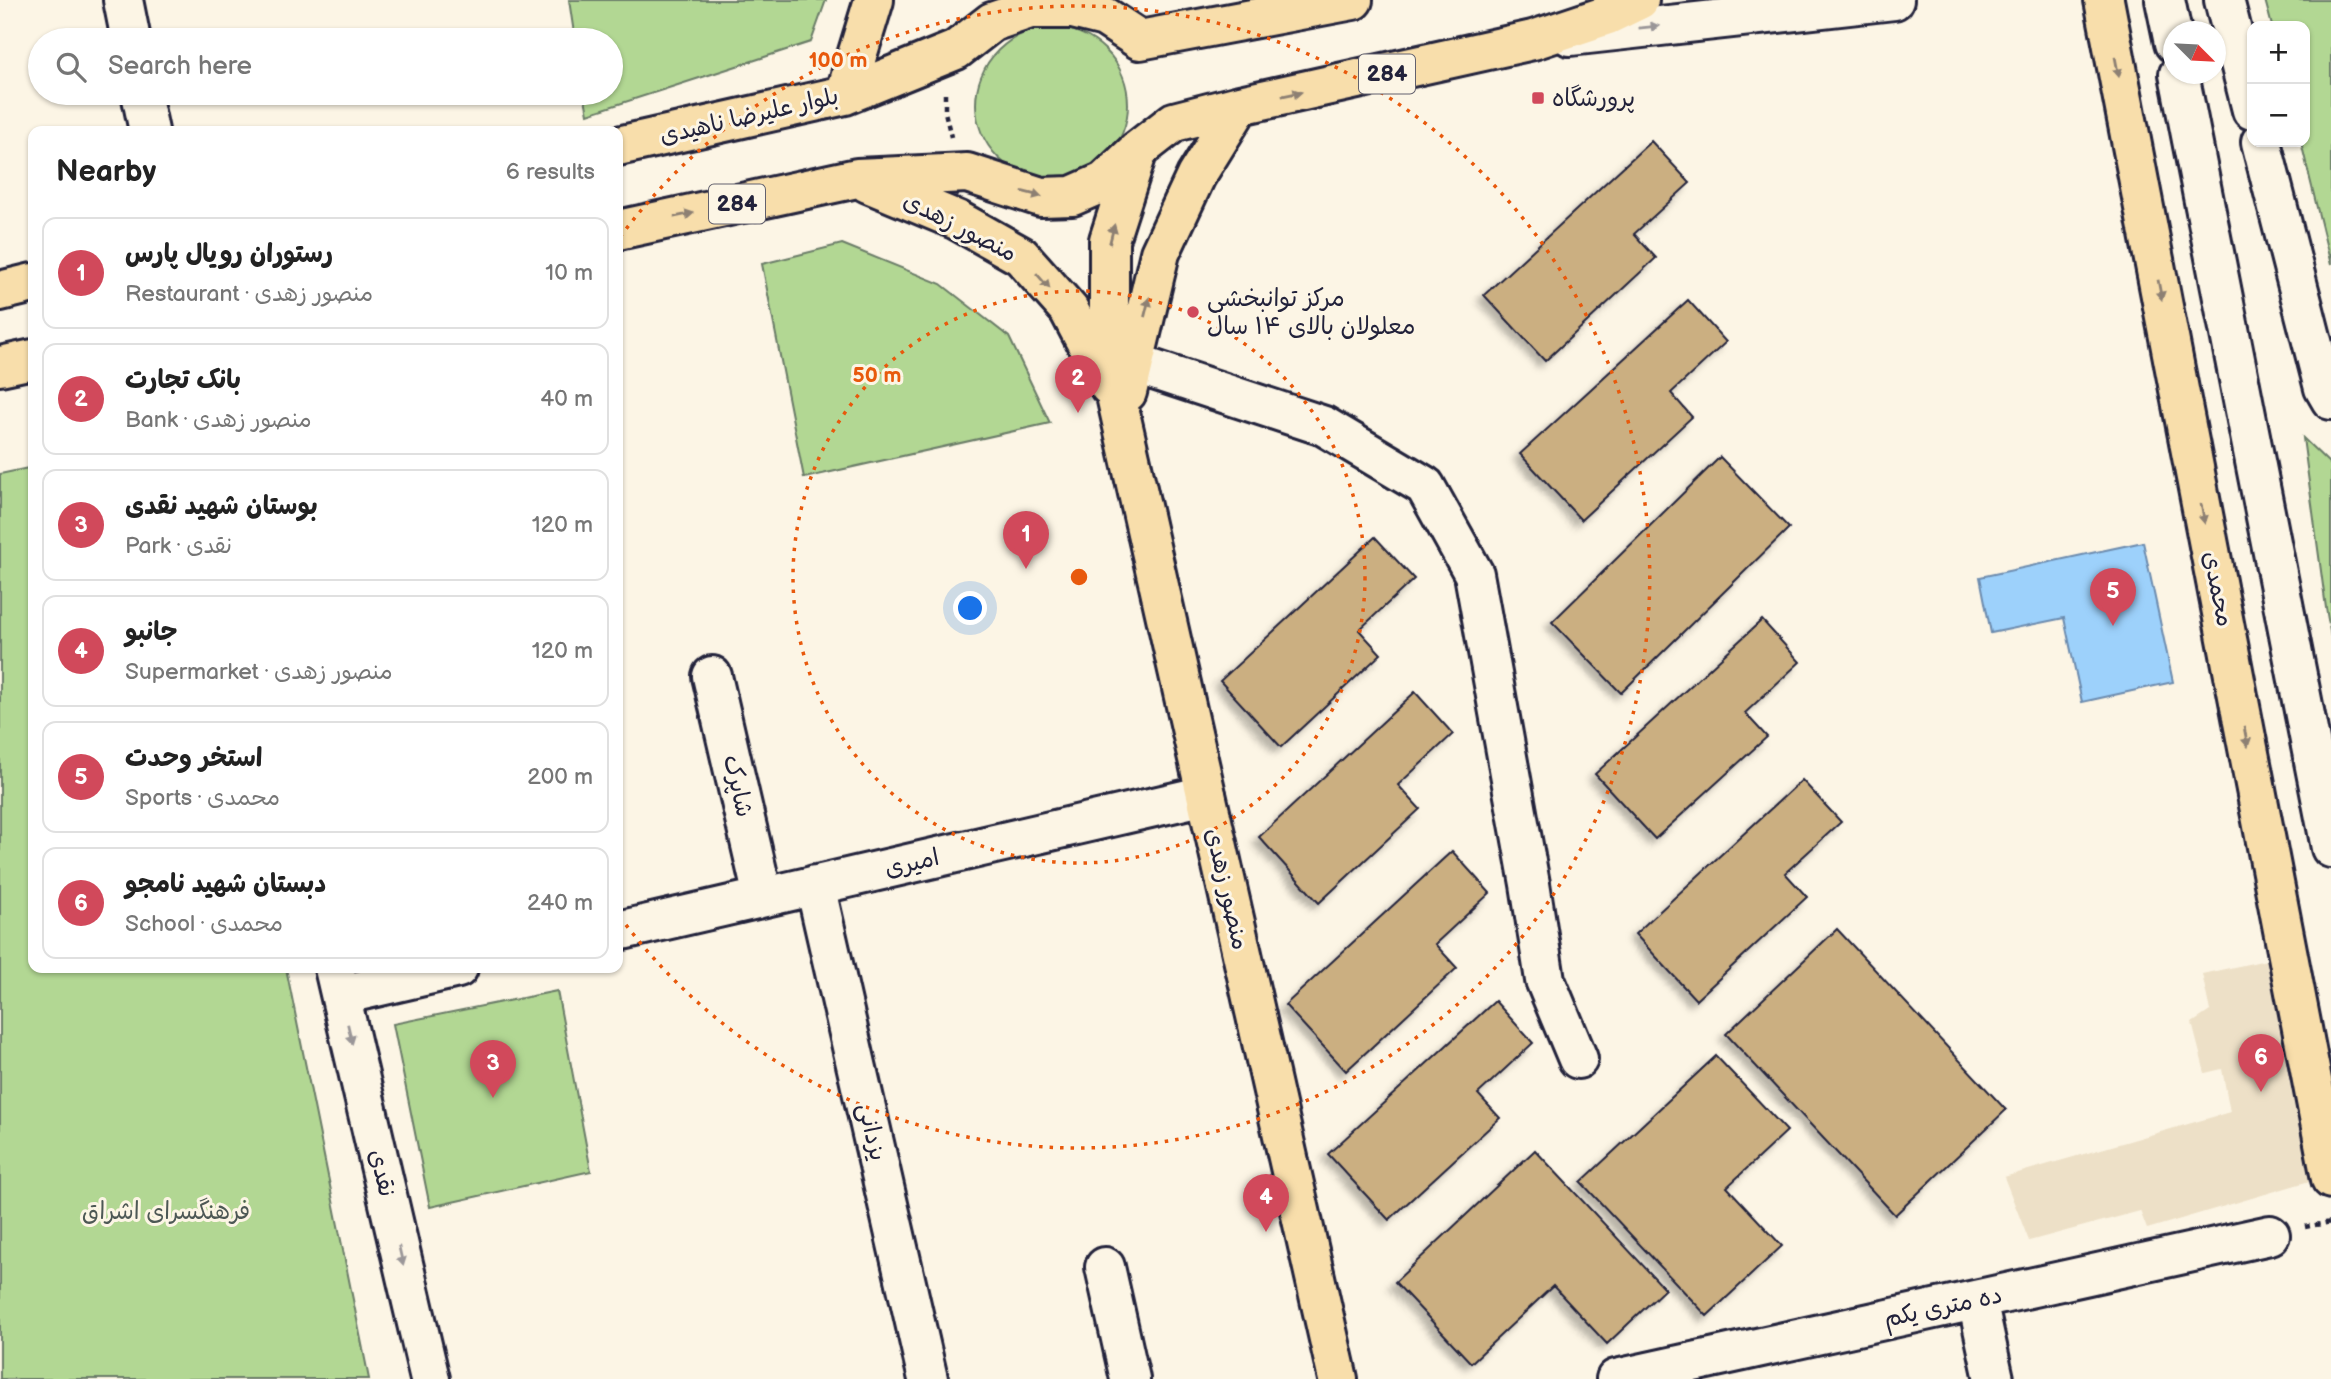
<!DOCTYPE html>
<html lang="en">
<head>
<meta charset="utf-8">
<style>
	:root { --surface:#fff; --page:#f6f6f6; --text:#222; --muted:#767676; --line:#e0e0e0; --accent:#d1495b }
	body { margin:0; font-family:"Balsamiq Sans","Playpen Sans Arabic",sans-serif; background:var(--page); color:var(--text) }
	.controls { position:absolute; right:21px; top:21px; display:grid; overflow:hidden; border-radius:14px; box-shadow:0 2px 5px #0004 }
	.controls button { width:63px; height:63px; display:grid; place-items:center; padding:0; border:0; border-bottom:2px solid var(--line); background:var(--surface); color:var(--text); font:35px sans-serif }
	.compass { position:absolute; left:2163px; top:21px; width:63px; height:63px; border-radius:50%; background:var(--surface); box-shadow:0 2px 5px #0004; rotate:114deg }
	.you { position:absolute; left:971px; top:609px; width:24px; height:24px; margin:-18px; border:5px solid #fff; border-radius:50%; background:#1a73e8; box-shadow:0 0 0 10px #1a73e833 }
	.badge { display:grid; place-items:center; width:46px; height:46px; border-radius:50%; background:var(--accent); color:#fff; font-size:23px; font-weight:700 }
	.pin { position:absolute; translate:-50% -58px; filter:drop-shadow(0 2px 4px #0008) }
	.pin::after { content:''; position:absolute; top:37px; width:24px; height:21px; background:inherit; clip-path:polygon(0 0,100% 0,50% 100%) }
	.list { margin:0; padding:0; list-style:none }
	h2 { display:flex; justify-content:space-between; align-items:center; height:91px; margin:0; padding:0 28px; font-size:30px }
	h2 small { font-size:23px; font-weight:400; color:var(--muted) }
	.list li { display:grid; grid-template-columns:46px 1fr auto; gap:21px; align-items:center; box-sizing:border-box; height:112px; margin:0 14px 14px; padding:0 14px; border:2px solid var(--line); border-radius:14px }
	.list b { display:block; font-size:26px; white-space:nowrap }
	.list p { margin:0; font-size:23px; white-space:nowrap; color:var(--muted) }
	.list em { font-size:23px; font-style:normal; color:var(--muted) }
	.icon { flex:none; width:38px; height:38px; fill:none; stroke:currentColor; stroke-width:2; stroke-linecap:round; stroke-linejoin:round }
	.map { position:relative; flex:none; width:2331px; height:1379px; overflow:hidden }
	.search { position:absolute; background:var(--surface); box-shadow:0 2px 5px #0004; left:28px; top:28px; width:595px; height:77px; display:flex; align-items:center; gap:18px; box-sizing:border-box; padding:0 24px; border-radius:38px; color:var(--muted); font-size:26px }
	.panel { position:absolute; background:var(--surface); box-shadow:0 2px 5px #0004; left:28px; top:126px; width:595px; height:847px; border-radius:14px }
	.map>svg:first-child { display:block }
	.built { fill:#ede0c7 }
	.green { fill:#b2d793; stroke:#6a7c67; stroke-width:2 }
	.water { fill:#9dd1fb; stroke:#6c8bae; stroke-width:2 }
	.building { fill:#cbaf81; stroke:#22223b; stroke-width:2; filter:url(#shadow) }
	.lines { fill:none; stroke-linecap:round; stroke-linejoin:round }
	.minor-casing { stroke:#22223b; stroke-width:44 }
	.major-casing { stroke:#22223b; stroke-width:44 }
	.path { stroke:#22223b; stroke-width:4.5; stroke-dasharray:5 5; stroke-linecap:butt }
	.minor { stroke:#fcf5e5; stroke-width:38 }
	.major { stroke:#f8deab; stroke-width:38 }
	.oneway { fill:#9a9698 }
	.oneway2 { fill:#8d8073 }
	.ring { fill:none; stroke:#e8590c; stroke-width:3.5; stroke-dasharray:3.5 7 }
	.poi-dot { fill:#d1495b; stroke:#fcf5e5; stroke-width:2.5 }
	.labels { text-anchor:middle; dominant-baseline:central; stroke-width:6; stroke-linejoin:round; paint-order:stroke }
	.shield { fill:#fcf5e5; stroke:#63616e; stroke-width:2 }
	.shield-label { font-size:23px; font-weight:bold; fill:#22223b }
	.poi-label { font-size:24px; fill:#22223b; stroke:#fcf5e5; text-anchor:start }
	.street-label { font-size:24px; fill:#22223b; stroke:#fcf5e5 }
	.park-label { font-size:24px; fill:#4d5855; stroke:#fcf5e5 }
	.centre { fill:#e8590c; stroke:#fcf5e5; stroke-width:3.5 }
	.ring-label { font-size:21px; text-anchor:middle; font-weight:bold; fill:#e8590c; stroke:#fcf5e5; stroke-width:6; stroke-linejoin:round; paint-order:stroke }
</style>
</head>
<body>
<div class="map">
<svg width="2331" height="1379" viewBox="0 0 2331 1379">
	<defs>
		<filter id="shadow"><feDropShadow dx="-6" dy="6" stdDeviation="3.5" flood-color="#0004"/></filter>
	</defs>
	<rect width="100%" height="100%" fill="#fcf5e5"/>
	<filter id="ink" filterUnits="userSpaceOnUse"><feTurbulence type="fractalNoise" baseFrequency=".0143" numOctaves="2"/><feDisplacementMap in="SourceGraphic" scale="14" xChannelSelector="R" yChannelSelector="G"/><feConvolveMatrix kernelMatrix="1 2 1 2 8 2 1 2 1" color-interpolation-filters="sRGB"/></filter>
	<g filter="url(#ink)">
		<path class="built" d="M2271,959L2313,1180L2147,1229L2140,1211L2029,1241L2004,1177L2230,1112L2222,1069L2205,1073L2192,1023L2210,1011L2202,974Z"/>
		<path class="green" d="M569,0H826L811,42L588,114L584,93H611V40H575Z
			M2265,0H2331V265L2301,142H2305V26H2272Z
			M976 104a76 76 0 1 1 152 0a76 76 0 1 1-152 0Z
			M842,244L941,284L1009,337L1050,423L804,478L762,264Z
			M2303,438L2331,465V637L2326,608Z
			M33,467V968H286L369,1379H0V474Z
			M557,991L591,1171L430,1207L393,1024Z"/>
		<path class="water" d="M2143,542L2173,682L2082,702L2064,618L1991,633L1980,577Z"/>
		<path class="building" d="M1651,141L1690,183L1634,234L1656,258L1545,361L1484,295Z
			M1688,300L1726,342L1671,393L1692,417L1581,520L1520,454Z
			M1720,457L1789,528L1621,693L1552,622Z
			M1375,537L1414,579L1359,630L1381,654L1281,747L1220,681Z
			M1762,620L1800,662L1745,713L1767,737L1655,839L1595,774Z
			M1415,692L1453,734L1398,785L1420,809L1319,903L1259,837Z
			M1802,780L1841,822L1785,873L1807,897L1696,1000L1635,934Z
			M1452,851L1490,893L1435,944L1457,968L1346,1071L1285,1005Z
			M1837,929L2006,1110L1895,1215L1726,1034Z
			M1495,1001L1533,1043L1478,1094L1500,1118L1389,1220L1328,1154Z
			M1716,1056L1787,1131L1727,1187L1782,1246L1707,1316L1581,1182Z
			M1535,1150L1665,1289L1607,1344L1553,1286L1471,1363L1395,1282Z"/>
		<g class="lines">
			<defs>
				<path id="minor" d="M123,0L131,40
					M2165,0L2174,43
					M2224,0L2252,110
					M1570,36L1894,0
					M2179,74L2331,848
					M141,93L149,131
					M2261,142L2324,388L2331,400
					M1133,363L1324,426L1425,486L1474,574L1530,884L1545,980L1578,1059
					M712,676L763,897
					M815,885L928,1379
					M618,931L1206,795
					M334,968L430,1379
					M341,995L458,968
					M1105,1267L1130,1379
					M1977,1300L1994,1379
					M1616,1379L2270,1235"/>
				<path id="major" d="M2104,0L2331,1179
					M845,95L874,0
					M618,146L845,95L956,50L992,22L1030,9H1073L1105,17L1140,40L1353,0
					M1138,150L1109,240V312L1117,400L1338,1379
					M868,183L957,220L1021,256L1069,310L1109,386
					M618,230L857,178L967,173L1041,197L1072,196L1104,182L1138,150L1174,122L1240,105L1533,40L1608,15L1639,0
					M0,291L33,283
					M0,366L33,359
					M1127,392L1160,253L1196,176L1240,105"/>
			</defs>
			<use href="#minor" class="minor-casing"/>
			<use href="#major" class="major-casing"/>
			<path class="path" d="M945,94V112L951,137
				M2305,1227L2331,1222"/>
			<use href="#minor" class="minor"/>
			<use href="#major" class="major"/>
		</g>
		<defs><path id="oneway-solid" d="M-6-.8H1V-3.2L6.5 0L1 3.2V.8H-6Z" transform="scale(1.75)"/></defs>
		<g class="oneway">
			<use href="#oneway-solid" transform="translate(1649 27) rotate(-6)"/>
			<use href="#oneway-solid" transform="translate(350 1034) rotate(77)"/>
			<use href="#oneway-solid" transform="translate(401 1256) rotate(77)"/>
		</g>
		<g class="oneway2">
			<use href="#oneway-solid" transform="translate(2117 67) rotate(79)"/>
			<use href="#oneway-solid" transform="translate(1292 94) rotate(-12)"/>
			<use href="#oneway-solid" transform="translate(1032 194) rotate(15)"/>
			<use href="#oneway-solid" transform="translate(684 215) rotate(-12)"/>
			<use href="#oneway-solid" transform="translate(1112 234) rotate(-76)"/>
			<use href="#oneway-solid" transform="translate(1043 281) rotate(49)"/>
			<use href="#oneway-solid" transform="translate(2160 290) rotate(79)"/>
			<use href="#oneway-solid" transform="translate(1147 307) rotate(-76)"/>
			<use href="#oneway-solid" transform="translate(2203 514) rotate(79)"/>
			<use href="#oneway-solid" transform="translate(2246 737) rotate(79)"/>
		</g>
	</g>
	<g class="ring">
		<circle cx="1079" cy="577" r="286"/>
		<path d="M620 237A571 571 0 1 1 620 917"/>
	</g>
	<g class="poi-dot">
		<rect x="1531" y="91" width="14" height="14" rx="3.5"/>
		<circle cx="1193" cy="312" r="7"/>
	</g>
	<g class="labels">
		<g class="shield">
			<rect x="1359" y="54.5" width="56" height="39" rx="5"/>
			<rect x="709" y="184.5" width="56" height="39" rx="5"/>
		</g>
		<g class="shield-label">
			<text x="1387" y="74">284</text>
			<text x="737" y="204">284</text>
		</g>
		<g class="poi-label">
			<text x="1552" y="98">پرورشگاه</text>
			<text x="1207" y="298">مرکز توانبخشی<tspan x="1207" dy="28">معلولان بالای ۱۴ سال</tspan></text>
		</g>
		<g class="street-label">
			<text transform="translate(749 116) rotate(-13)">بلوار علیرضا ناهیدی</text>
			<text transform="translate(960 227) rotate(27)">منصور زهدی</text>
			<text transform="translate(2218 589) rotate(79)">محمدی</text>
			<text transform="translate(738 786) rotate(77)">شاپرک</text>
			<text transform="translate(912 863) rotate(-13)">امیری</text>
			<text transform="translate(1227 889) rotate(77)">منصور زهدی</text>
			<text transform="translate(872 1132) rotate(77)">یزدانی</text>
			<text transform="translate(382 1173) rotate(77)">نقدی</text>
			<text transform="translate(1943 1307) rotate(-12)">ده متری یکم</text>
		</g>
		<g class="park-label">
			<text x="166" y="1211">فرهنگسرای اشراق</text>
		</g>
	</g>
	<circle cx="1079" cy="577" r="10" class="centre"/>
	<g class="ring-label">
		<text x="838" y="67">100 m</text>
		<text x="877" y="382">50 m</text>
	</g>
</svg>
<div class="controls">
<button>+</button>
<button>−</button>
</div>
<svg class="compass" viewBox="-18 -18 36 36"><path d="M0-13l5 13h-10z" fill="#e53935"/><path d="M0 13l5-13h-10z" fill="#767676"/></svg>
<div class="you"></div>
<div class="pin badge" style="left:1026px;top:569px">1</div>
<div class="pin badge" style="left:1078px;top:413px">2</div>
<div class="pin badge" style="left:493px;top:1098px">3</div>
<div class="pin badge" style="left:1266px;top:1232px">4</div>
<div class="pin badge" style="left:2113px;top:626px">5</div>
<div class="pin badge" style="left:2261px;top:1092px">6</div>
<div class="search"><svg class="icon" aria-label="search" viewBox="0 0 24 24"><circle cx="10" cy="10" r="6"/><path d="M15 15l6 6"/></svg>Search here</div>
<section class="panel">
<h2>Nearby<small>6 results</small></h2>
<ul class="list">
<li><span class="badge">1</span><div><b>رستوران رویال پارس</b><p>Restaurant · منصور زهدی</p></div><em>10 m</em></li>
<li><span class="badge">2</span><div><b>بانک تجارت</b><p>Bank · منصور زهدی</p></div><em>40 m</em></li>
<li><span class="badge">3</span><div><b>بوستان شهید نقدی</b><p>Park · نقدی</p></div><em>120 m</em></li>
<li><span class="badge">4</span><div><b>جانبو</b><p>Supermarket · منصور زهدی</p></div><em>120 m</em></li>
<li><span class="badge">5</span><div><b>استخر وحدت</b><p>Sports · محمدی</p></div><em>200 m</em></li>
<li><span class="badge">6</span><div><b>دبستان شهید نامجو</b><p>School · محمدی</p></div><em>240 m</em></li>
</ul>
</section>
</div>
</body>
</html>
